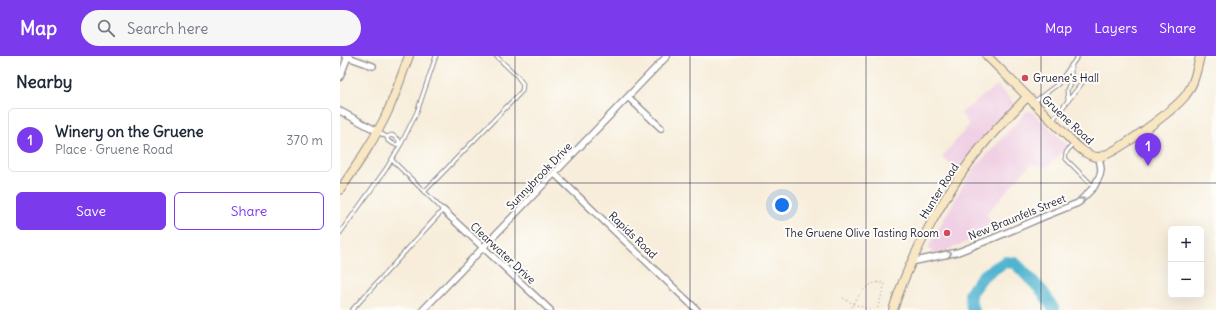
<!DOCTYPE html>
<html lang="en">
<head>
<meta charset="utf-8">
<style>
	:root { --surface:#fff; --page:#f6f6f7; --text:#1f2937; --muted:#747a83; --line:#e0e1e3; --accent:#7c3aed }
	body { margin:0; font-family:Delius,sans-serif; background:var(--page); color:var(--text) }
	.controls { position:absolute; right:12px; bottom:12px; display:grid; overflow:hidden; border-radius:6px; box-shadow:0 4px 16px #0002 }
	.controls button { width:36px; height:36px; display:grid; place-items:center; padding:0; border:0; border-bottom:1px solid var(--line); background:var(--surface); color:var(--text); font:20px sans-serif }
	.you { position:absolute; left:442px; top:149px; width:14px; height:14px; margin:-10px; border:3px solid #fff; border-radius:50%; background:#1a73e8; box-shadow:0 0 0 6px #1a73e833 }
	.badge { display:grid; place-items:center; width:26px; height:26px; border-radius:50%; background:var(--accent); color:#fff; font-size:13px; font-weight:700 }
	.pin { position:absolute; translate:-50% -33px; filter:drop-shadow(0 1px 2px #0008) }
	.pin::after { content:''; position:absolute; top:21px; width:14px; height:12px; background:inherit; clip-path:polygon(0 0,100% 0,50% 100%) }
	.list { margin:0; padding:0; list-style:none }
	h2 { display:flex; justify-content:space-between; align-items:center; height:52px; margin:0; padding:0 16px; font-size:17px }
	h2 small { font-size:13px; font-weight:400; color:var(--muted) }
	.list li { display:grid; grid-template-columns:26px 1fr auto; gap:12px; align-items:center; box-sizing:border-box; height:64px; margin:0 8px 8px; padding:0 8px; border:1px solid var(--line); border-radius:6px }
	.list b { display:block; font-size:15px; white-space:nowrap }
	.list p { margin:0; font-size:13px; white-space:nowrap; color:var(--muted) }
	.list em { font-size:13px; font-style:normal; color:var(--muted) }
	.actions { display:flex; gap:8px; padding:12px 16px }
	.actions a { flex:1; padding:9px 0; border:1px solid var(--accent); border-radius:6px; text-align:center; font-size:14px; color:var(--accent) }
	.actions .main { background:var(--accent); color:#fff }
	.icon { flex:none; width:22px; height:22px; fill:none; stroke:currentColor; stroke-width:2; stroke-linecap:round; stroke-linejoin:round }
	.map { position:relative; flex:none; width:876px; height:254px; overflow:hidden }
	header { display:flex; align-items:center; gap:24px; box-sizing:border-box; height:56px; padding:0 20px; background:var(--accent); color:#fff }
	header strong { font-size:19px }
	nav { display:flex; gap:22px; margin-inline-start:auto; font-size:14px }
	.search { width:280px; height:36px; background:var(--page); display:flex; align-items:center; gap:10px; box-sizing:border-box; padding:0 14px; border-radius:22px; color:var(--muted); font-size:15px }
	main { display:flex }
	aside { flex:1; background:var(--surface) }
	.map>svg:first-child { display:block }
	.built { fill:#f0d0e4 }
	.lines { fill:none; stroke-linecap:round; stroke-linejoin:round }
	.river { stroke:#51b4d0; stroke-width:12 }
	.lane-casing { stroke:#8c888a; stroke-width:5 }
	.street-casing { stroke:#8c888a; stroke-width:8 }
	.secondary-casing { stroke:#8c888a; stroke-width:10 }
	.path { stroke:#8c888a; stroke-width:1; stroke-dasharray:1 3; stroke-linecap:butt }
	.lane { stroke:#fff; stroke-width:3 }
	.street { stroke:#fff; stroke-width:5.5 }
	.secondary { stroke:#f9e7c3; stroke-width:8 }
	.oneway { stroke:#9c9ca7 }
	.grid { fill:none; stroke:#22223b; stroke-width:1; stroke-opacity:0.55 }
	.poi-dot { fill:#d1495b; stroke:#fdfcf7; stroke-width:1.5 }
	.labels { text-anchor:middle; dominant-baseline:central; stroke-width:4; stroke-linejoin:round; paint-order:stroke }
	.poi-label { font-size:11px; fill:#22223b; stroke:#fdfcf7; text-anchor:start }
	.street-label { font-size:11px; fill:#22223b; stroke:#fdfcf7 }
</style>
</head>
<body>
<header>
<strong>Map</strong>
<div class="search"><svg class="icon" aria-label="search" viewBox="0 0 24 24"><circle cx="10" cy="10" r="6"/><path d="M15 15l6 6"/></svg>Search here</div>
<nav><a>Map</a><a>Layers</a><a>Share</a></nav>
</header>
<main>
<aside>
<h2>Nearby<small></small></h2>
<ul class="list">
<li><span class="badge">1</span><div><b>Winery on the Gruene</b><p>Place · Gruene Road</p></div><em>370 m</em></li>
</ul>
<div class="actions"><a class="main">Save</a><a>Share</a></div>
</aside>
<div class="map">
<svg width="876" height="254" viewBox="0 0 876 254">
	<rect width="100%" height="100%" fill="#fdfcf7"/>
	<filter id="ink" filterUnits="userSpaceOnUse"><feTurbulence type="fractalNoise" baseFrequency=".025" numOctaves="2"/><feDisplacementMap in="SourceGraphic" scale="8" xChannelSelector="R" yChannelSelector="G"/><feConvolveMatrix kernelMatrix="1 2 1 2 8 2 1 2 1" color-interpolation-filters="sRGB"/></filter>
	<filter id="wash" filterUnits="userSpaceOnUse"><feTurbulence type="fractalNoise" baseFrequency=".012" numOctaves="4" result="noise"/><feDisplacementMap in="SourceGraphic" scale="16" xChannelSelector="R" yChannelSelector="G"/><feGaussianBlur stdDeviation="0.9" result="paint"/><feColorMatrix in="noise" values="0 0 0 0 0 0 0 0 0 0 0 0 0 0 0 0 0 1.4 0 .05"/><feComposite in="paint" operator="in"/></filter>
	<g filter="url(#wash)">
		<rect width="100%" height="100%" fill="#f7edda"/>
		<path class="built" d="M657,29L674,48L617,114L602,101L629,69L621,57Z
			M691,55L728,90L707,111L691,108L646,158L656,174L602,196L593,197L588,192L626,124L634,113L686,56Z"/>
		<g class="lines">
			<path class="river" d="M634,254L631,249L630,237L643,220L665,206L675,207L703,236L714,254"/>
		</g>
	</g>
	<g filter="url(#ink)">
		<g class="lines">
			<defs>
				<path id="lane" d="M728,44L727,34L731,24V9
					M694,46L718,28L738,0
					M712,65L746,22
					M38,76L47,81L48,85L56,89L59,87V84L52,79L47,81
					M61,88L77,56L96,0
					M734,88C729,93 724,96 726,103L754,131
					M84,136L182,35L183,28L177,20L156,0
					M0,177L46,113L61,88L59,87
					M12,254L103,154L52,104"/>
				<path id="street" d="M5,0L33,10
					M0,21L8,0
					M288,41L321,72
					M0,55L37,75
					M215,118L357,254
					M103,154L210,254
					M571,206L618,196L654,182L703,161L738,147L754,131L760,119L761,113L759,101
					M83,254L327,0"/>
				<path id="secondary" d="M647,0L737,90C743,95 750,101 758,101C773,100 835,53 845,40C854,29 857,13 860,0
					M0,134C17,109 35,83 48,55C56,37 62,18 69,0
					M553,254C562,225 574,199 588,173C605,141 624,111 647,84C660,69 674,55 687,41"/>
			</defs>
			<use href="#lane" class="lane-casing"/>
			<use href="#street" class="street-casing"/>
			<use href="#secondary" class="secondary-casing"/>
			<path class="path" d="M503,242L513,248L531,254
				M510,254C516,242 529,221 545,228L537,254"/>
			<use href="#lane" class="lane"/>
			<use href="#street" class="street"/>
			<use href="#secondary" class="secondary"/>
		</g>
		<defs><path id="oneway-chevron" d="M-2-3.5L2.5 0L-2 3.5" fill="none" stroke-width="1.6" stroke-linecap="round" stroke-linejoin="round"/></defs>
		<g class="oneway">
			<use href="#oneway-chevron" transform="translate(742 144) rotate(-41)"/>
			<use href="#oneway-chevron" transform="translate(609 198) rotate(-15)"/>
		</g>
	</g>
	<path class="grid" d="M175,0V254M350,0V254M526,0V254M701,0V254M0,127H876"/>
	<g class="poi-dot">
		<circle cx="685" cy="22" r="4"/>
		<circle cx="607" cy="177" r="4"/>
	</g>
	<g class="labels">
		<g class="poi-label">
			<text x="693" y="22">Gruene's Hall</text>
			<text x="599" y="177" text-anchor="end">The Gruene Olive Tasting Room</text>
		</g>
		<g class="street-label">
			<text transform="translate(728 64) rotate(43)">Gruene Road</text>
			<text transform="translate(199 120) rotate(-46)">Sunnybrook Drive</text>
			<text transform="translate(599 135) rotate(-58)">Hunter Road</text>
			<text transform="translate(677 161) rotate(-22)">New Braunfels Street</text>
			<text transform="translate(293 179) rotate(44)">Rapids Road</text>
			<text transform="translate(163 197) rotate(43)">Clearwater Drive</text>
		</g>
	</g>
</svg>
<div class="controls">
<button>+</button>
<button>−</button>
</div>
<div class="you"></div>
<div class="pin badge" style="left:808px;top:110px">1</div>
</div>
</main>
</body>
</html>
